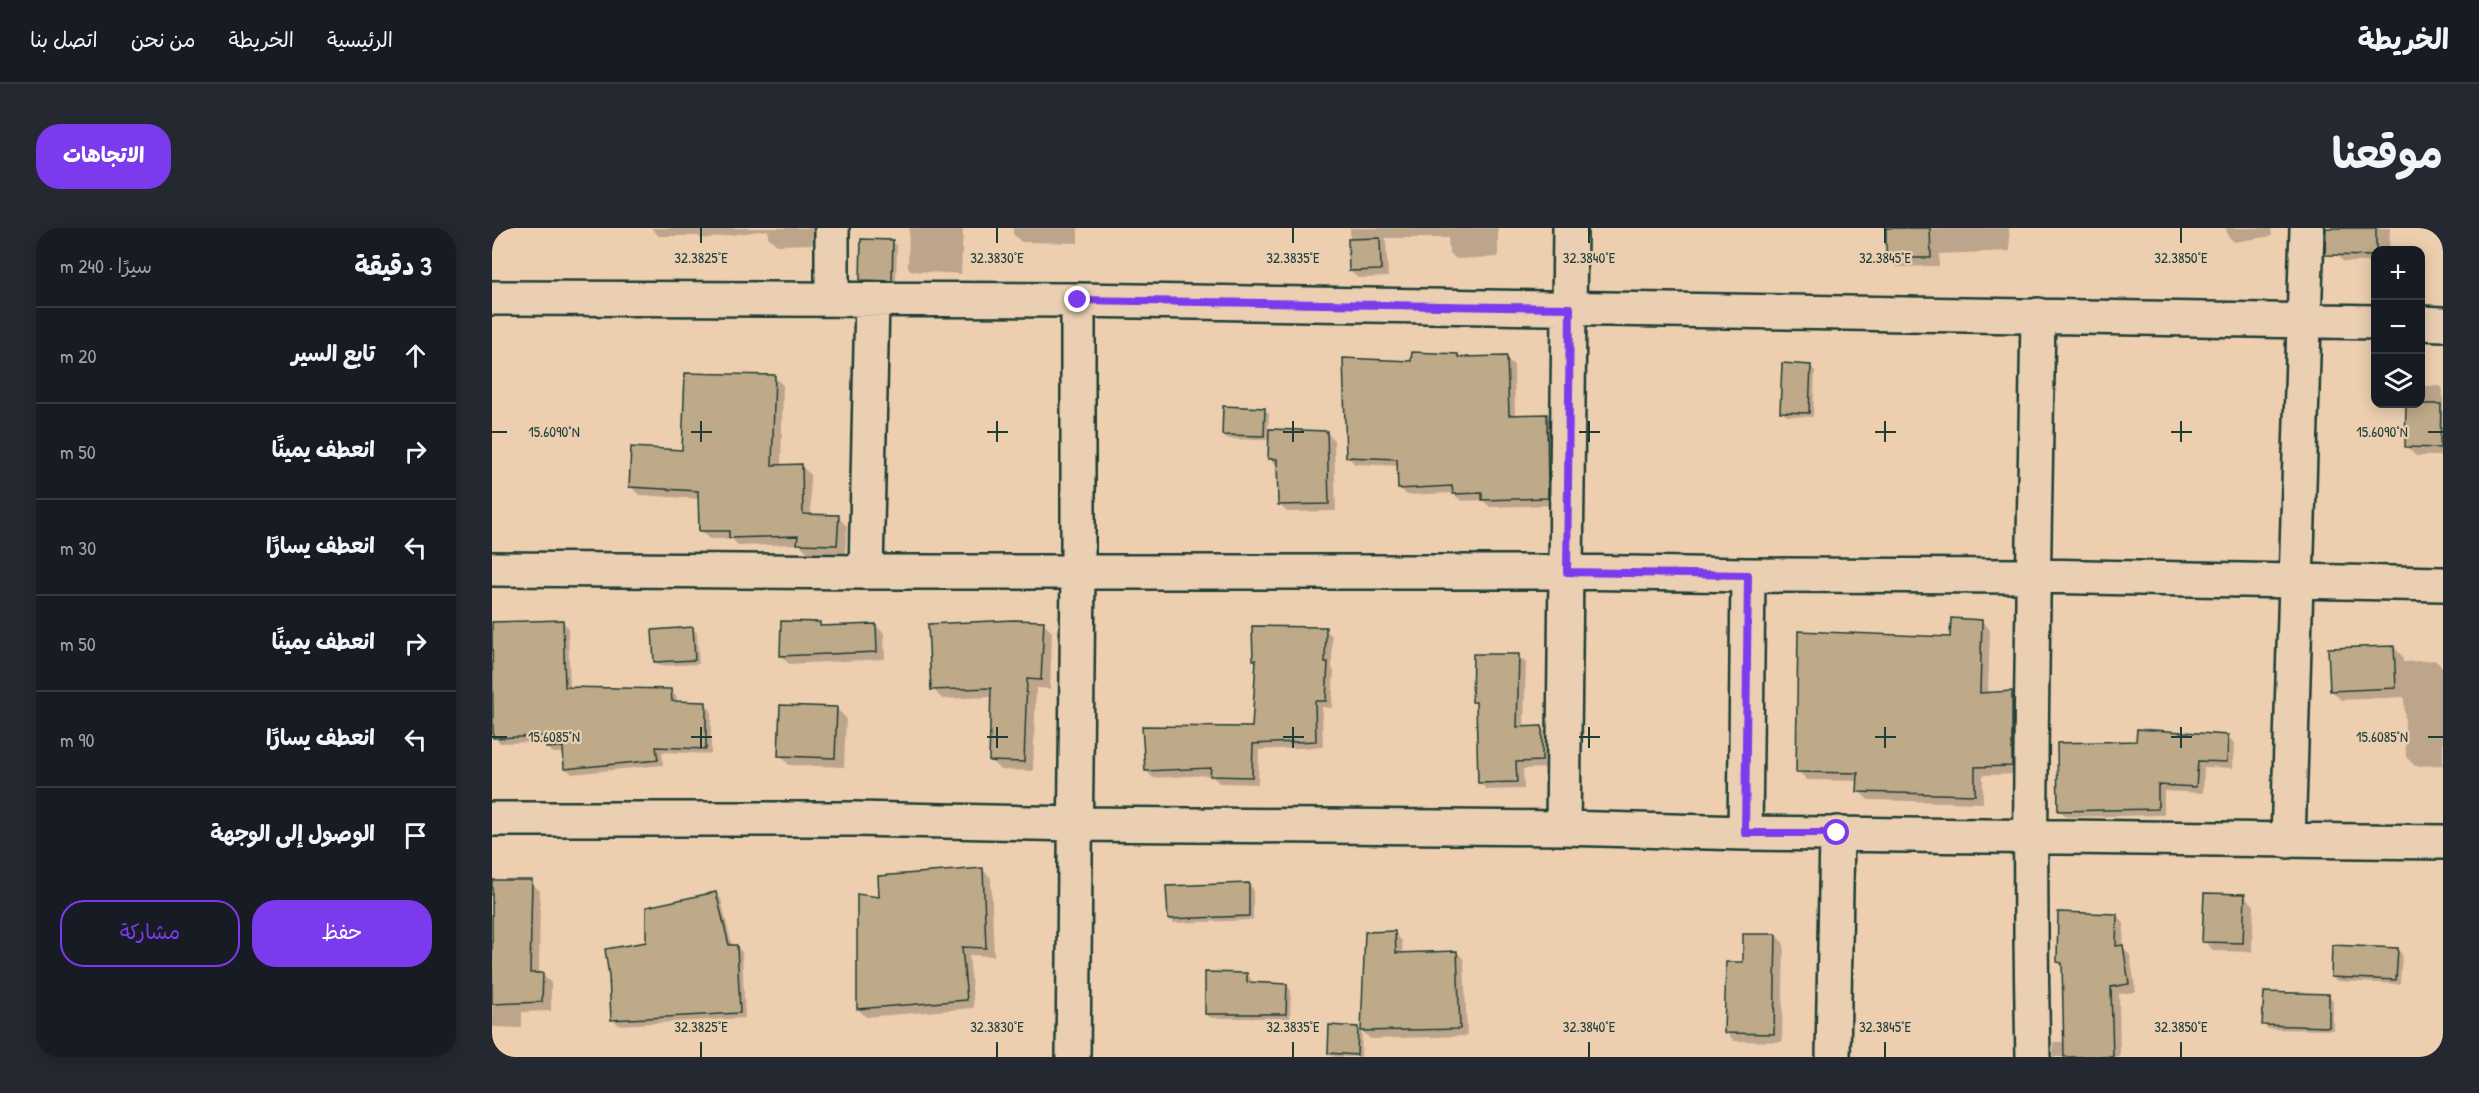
<!DOCTYPE html>
<html lang="ar">
<head>
<meta charset="utf-8">
<style>
	:root { --surface:#171b24; --page:#242831; --text:#f1f3f6; --muted:#9ea1a6; --line:#363941; --accent:#7c3aed }
	body { margin:0; font-family:"Patrick Hand","Playpen Sans Arabic",sans-serif; background:var(--page); color:var(--text); direction:rtl }
	.controls { position:absolute; right:18px; top:18px; display:grid; overflow:hidden; border-radius:12px; box-shadow:0 3px 15px #0003 }
	.controls button { width:54px; height:54px; display:grid; place-items:center; padding:0; border:0; border-bottom:2px solid var(--line); background:var(--surface); color:var(--text); font:30px sans-serif }
	.stop { position:absolute; width:18px; height:18px; margin:-14px; border:4px solid #7c3aed; border-radius:50%; background:#fff }
	.stop.end { background:#7c3aed; border-color:#fff; box-shadow:0 2px 6px #0008 }
	.list { margin:0; padding:0; list-style:none }
	h2 { display:flex; justify-content:space-between; align-items:center; height:78px; margin:0; padding:0 24px; font-size:26px }
	h2 small { font-size:20px; font-weight:400; color:var(--muted) }
	.list li { display:grid; grid-template-columns:39px 1fr auto; gap:18px; align-items:center; box-sizing:border-box; height:96px; padding:0 24px; border-top:2px solid var(--line) }
	.list b { display:block; font-size:22px; white-space:nowrap }
	.list em { font-size:20px; font-style:normal; color:var(--muted) }
	.actions { display:flex; gap:12px; padding:18px 24px }
	.actions a { flex:1; padding:14px 0; border:2px solid var(--accent); border-radius:24px; text-align:center; font-size:21px; color:var(--accent) }
	.actions .main { background:var(--accent); color:#fff }
	.icon { flex:none; width:33px; height:33px; fill:none; stroke:currentColor; stroke-width:2; stroke-linecap:round; stroke-linejoin:round }
	.map { position:relative; flex:none; width:1951px; height:829px; overflow:hidden; direction:ltr; border-radius:24px }
	header { display:flex; align-items:center; gap:36px; box-sizing:border-box; height:84px; padding:0 30px; background:var(--surface); border-bottom:2px solid var(--line) }
	header strong { font-size:28px }
	nav { display:flex; gap:33px; margin-inline-start:auto; font-size:21px }
	.intro { display:flex; align-items:center; justify-content:space-between; box-sizing:border-box; height:144px; padding:0 36px }
	h1 { margin:0; font-size:42px }
	.button { padding:15px 27px; border-radius:24px; background:var(--accent); color:#fff; font-size:21px; font-weight:700 }
	main { display:flex; gap:36px; padding:0 36px }
	aside { flex:1; background:var(--surface); border-radius:24px; box-shadow:0 3px 15px #0003 }
	.map>svg:first-child { display:block }
	.shadow { fill:#0003 }
	.building { fill:#bea988; stroke:#1f3d34; stroke-width:1.5 }
	.lines { fill:none; stroke-linecap:round; stroke-linejoin:round }
	.minor-casing { stroke:#1f3d34; stroke-width:38 }
	.minor { stroke:#ebcfb2; stroke-width:33 }
	.route { stroke:#7c3aed; stroke-width:8 }
	.ticks { fill:none; stroke:#1f3d34; stroke-width:2 }
	.ticks-label { font-size:15px; text-anchor:middle; fill:#1f3d34; stroke:#ebcfb2; stroke-width:4.5; stroke-linejoin:round; paint-order:stroke }
</style>
</head>
<body>
<header>
<strong>الخريطة</strong>
<nav><a>الرئيسية</a><a>الخريطة</a><a>من نحن</a><a>اتصل بنا</a></nav>
</header>
<div class="intro"><h1>موقعنا</h1><a class="button">الاتجاهات</a></div>
<main>
<div class="map">
<svg width="1951" height="829" viewBox="0 0 1951 829">
	<rect width="100%" height="100%" fill="#edcfb0"/>
	<filter id="ink" filterUnits="userSpaceOnUse"><feTurbulence type="fractalNoise" baseFrequency=".0167" numOctaves="2"/><feDisplacementMap in="SourceGraphic" scale="12" xChannelSelector="R" yChannelSelector="G"/><feConvolveMatrix kernelMatrix="1 2 1 2 8 2 1 2 1" color-interpolation-filters="sRGB"/></filter>
	<g filter="url(#ink)">
		<path class="shadow" d="M159,0H332L329,16L285,17L276,9V2L209,11L206,8H167Z
			M417,0H471L469,46L420,43L416,39Z
			M521,0H586V15L529,14L521,6Z
			M858,0H1006V29L964,31L957,24L956,10H894L896,49L866,50L858,43Z
			M1395,0H1517L1518,23L1447,26V38L1405,39L1396,30Z
			M1734,0H1779L1780,8L1742,14L1735,7Z
			M1845,0H1898L1897,22H1884V34H1852L1845,27Z
			M400,13L405,18L404,57L374,56L370,52Z
			M965,128L968,130H1014L1022,137L1023,189L1054,188L1061,195L1063,277L998,279L991,272L969,273L961,265L915,267L908,260L907,238L863,236L856,229L921,135Z
			M1318,138L1323,143L1321,189L1295,188L1290,184Z
			M282,149L291,157L289,238H309L318,246L319,288L346,289L355,298L353,325L315,324L308,316L247,318L240,311H217L209,303L208,271L147,267L139,259L191,223Z
			M1928,158H1948L1951,161V228H1924L1914,218L1915,176H1928Z
			M772,181L777,186L776,202L834,204L842,212L844,283L795,284L787,276L785,238L777,230L778,212L736,211L731,206Z
			M70,393L76,399L78,461L179,463L185,469V475L213,476L219,482V526L170,524L171,537L80,546L74,540L73,525H61L55,519V514L8,515L3,509L0,396Z
			M1490,393L1498,402L1496,466L1520,465L1528,473V546L1491,547V575L1376,572L1367,563V553L1315,552L1306,543L1459,411Z
			M551,395L560,404L558,461L544,460L541,543L508,542L498,532L500,469L450,471L441,461Z
			M328,396L332,400L383,397L392,405L393,431L297,436L289,428Z
			M201,401L205,405L207,436L168,438L163,434Z
			M833,401L840,408V440L842,443L840,480L830,479L831,519L767,522L766,556L727,555L719,547L661,550L654,543L762,501L765,434L763,432Z
			M1902,419L1911,429V434L1943,432L1951,440V537L1923,538L1914,529L1912,469L1849,472L1840,463Z
			M1026,428L1034,435L1032,500H1049L1057,507L1058,540L1031,541L1032,561L995,562L987,554L986,477L982,473Z
			M344,480L354,490L352,539L297,537L288,527Z
			M1736,508L1742,515L1741,540L1712,539L1711,565L1672,563V587L1574,589L1568,582L1646,515Z
			M491,642L499,650L502,728L477,727L482,780L374,789L366,781L388,671Z
			M0,653L39,654L48,663L47,746H50L59,755V783L30,784V800L0,799Z
			M757,656L761,661V692L682,695L678,691Z
			M224,665L229,671L240,718H244L250,724L253,790L127,797L121,791L155,715Z
			M1752,668L1762,677L1760,724L1722,723L1712,713Z
			M1624,687L1632,695L1631,720L1638,727L1644,764L1627,766L1628,829H1561V814H1573L1571,739L1566,734Z
			M874,705H903L910,713L911,727L965,724L972,732L975,808L878,811L870,803L869,829H842L838,825L866,800L870,804Z
			M1284,707L1292,716L1290,814L1242,813L1234,804L1253,736Z
			M1905,722L1910,726L1908,756L1845,753L1840,749Z
			M755,746L759,751V755L795,758L799,762L798,790H719L714,786Z
			M1836,767L1841,772V802L1776,801L1772,796Z"/>
		<path class="building" d="M1394,0H1438L1439,30H1394Z
			M1834,0H1884V28L1833,27Z
			M888,10L889,42L857,43L856,11Z
			M369,11L401,12L400,53L368,52Z
			M920,124L966,126V129L1015,128L1017,187L1055,186L1056,270L990,272V265L961,266L960,258L906,261L905,231L854,229L851,130L919,133Z
			M1290,135L1319,137L1317,185L1288,184Z
			M193,145L283,147L280,237L310,236L311,286L347,287L345,317L305,316L306,308L237,310V303H207L206,263L137,259L139,219L190,222Z
			M1914,176H1949L1948,220L1913,219Z
			M731,178L773,180L772,208L730,207Z
			M777,201L835,203L837,276L786,277L785,231H776Z
			M1459,390L1490,392L1488,465L1520,463V538L1483,539V567L1365,564L1366,545L1304,544L1306,403L1458,409Z
			M71,392L73,459L179,461L180,473L214,474V521L164,519L166,532L72,541L71,519L54,520L53,508L1,510L0,394Z
			M522,392L552,393L549,452L535,451L532,534L497,533L499,460L439,462L436,396Z
			M289,393L328,394V398L384,396L385,424L288,428Z
			M760,398L834,399L833,434H836L834,473H823L824,513L761,516L760,549L718,548L719,540L653,543L650,498L760,499L764,432H761Z
			M201,399L203,432L162,434L160,402Z
			M1902,418L1904,460L1838,463L1836,420Z
			M981,426H1027L1025,499L1050,498V533L1024,534L1025,554L986,555L984,474H980Z
			M288,477L345,479L343,530L286,528Z
			M1645,501L1736,507L1735,534L1706,533L1704,559L1666,557V581L1566,583L1565,515L1644,513Z
			M491,640L494,720L470,719L475,772L365,781V666L387,669L386,648Z
			M0,652H40L38,745H51L50,774L0,776Z
			M757,655V688L676,691L674,658Z
			M224,664L237,717H245L248,785L119,792L117,748L113,721L154,714V679Z
			M1712,665L1753,666L1751,715L1710,714Z
			M1566,684L1625,686L1624,718L1631,717L1637,756L1619,759L1621,829H1572L1570,735L1565,734Z
			M903,703L904,725L965,723L968,801L869,803L873,704Z
			M1251,706H1284L1282,806L1232,805L1234,734H1251Z
			M1840,717L1906,720L1904,752L1839,749Z
			M713,744L755,745V754L795,756L794,786H713Z
			M1772,764L1837,766V799L1770,797Z
			M837,797L866,799L865,827L836,825Z"/>
		<g class="lines">
			<defs>
				<path id="minor" d="M0,70L586,72L1884,94
					M340,71V0
					M1928,95L1951,96
					M0,341L374,344H1075L1256,347L1542,348L1951,356
					M374,344L380,72
					M0,591H363L584,596L1071,600L1253,605L1951,614
					M1071,600L1078,0
					M1253,605L1256,347
					M1796,613L1815,0
					M581,829L586,343V72
					M1341,829L1345,605
					M1541,829C1535,582 1542,334 1546,87"/>
			</defs>
			<use href="#minor" class="minor-casing"/>
			<use href="#minor" class="minor"/>
		</g>
	</g>
	<g class="lines" filter="url(#ink)">
		<path class="route" d="M586,72L1078,80L1075,344L1256,347L1253,605H1345"/>
	</g>
	<path class="ticks" d="M209,0V15M505,0V15M801,0V15M1097,0V15M1393,0V15M1689,0V15M209,193V214M505,193V214M801,193V214M1097,193V214M1393,193V214M1689,193V214M0,204H15M199,204H220M495,204H516M791,204H812M1087,204H1108M1383,204H1404M1679,204H1700M1936,204H1951M209,499V520M505,499V520M801,499V520M1097,499V520M1393,499V520M1689,499V520M0,509H15M199,509H220M495,509H516M791,509H812M1087,509H1108M1383,509H1404M1679,509H1700M1936,509H1951M209,814V829M505,814V829M801,814V829M1097,814V829M1393,814V829M1689,814V829"/>
	<g class="ticks-label">
		<text x="209" y="35">32.3825°E</text>
		<text x="505" y="35">32.3830°E</text>
		<text x="801" y="35">32.3835°E</text>
		<text x="1097" y="35">32.3840°E</text>
		<text x="1393" y="35">32.3845°E</text>
		<text x="1689" y="35">32.3850°E</text>
		<text x="62" y="209">15.6090°N</text>
		<text x="1890" y="209">15.6090°N</text>
		<text x="62" y="514">15.6085°N</text>
		<text x="1890" y="514">15.6085°N</text>
		<text x="209" y="804">32.3825°E</text>
		<text x="505" y="804">32.3830°E</text>
		<text x="801" y="804">32.3835°E</text>
		<text x="1097" y="804">32.3840°E</text>
		<text x="1393" y="804">32.3845°E</text>
		<text x="1689" y="804">32.3850°E</text>
	</g>
</svg>
<div class="controls">
<button>+</button>
<button>−</button>
<button><svg class="icon" aria-label="layers" viewBox="0 0 24 24"><path d="M12 4l9 5-9 5-9-5zM3 14l9 5 9-5"/></svg></button>
</div>
<div class="stop" style="left:1345px;top:605px"></div>
<div class="stop end" style="left:586px;top:72px"></div>
</div>
<aside>
<h2>3 دقيقة<small>سيرًا · 240 m</small></h2>
<ul class="list">
<li><svg class="icon" aria-label="ahead" viewBox="0 0 24 24"><path d="M12 20V5M6 11l6-6 6 6"/></svg><div><b>تابع السير</b></div><em>20 m</em></li>
<li><svg class="icon" aria-label="right" viewBox="0 0 24 24"><path d="M7 20v-9h11M14 6l5 5-5 5"/></svg><div><b>انعطف يمينًا</b></div><em>50 m</em></li>
<li><svg class="icon" aria-label="left" viewBox="0 0 24 24"><path d="M17 20v-9H6M10 6l-5 5 5 5"/></svg><div><b>انعطف يسارًا</b></div><em>30 m</em></li>
<li><svg class="icon" aria-label="right" viewBox="0 0 24 24"><path d="M7 20v-9h11M14 6l5 5-5 5"/></svg><div><b>انعطف يمينًا</b></div><em>50 m</em></li>
<li><svg class="icon" aria-label="left" viewBox="0 0 24 24"><path d="M17 20v-9H6M10 6l-5 5 5 5"/></svg><div><b>انعطف يسارًا</b></div><em>90 m</em></li>
<li><svg class="icon" aria-label="arrive" viewBox="0 0 24 24"><path d="M6 21V4h12l-3 4 3 4H6"/></svg><div><b>الوصول إلى الوجهة</b></div></li>
</ul>
<div class="actions"><a class="main">حفظ</a><a>مشاركة</a></div>
</aside>
</main>
</body>
</html>
